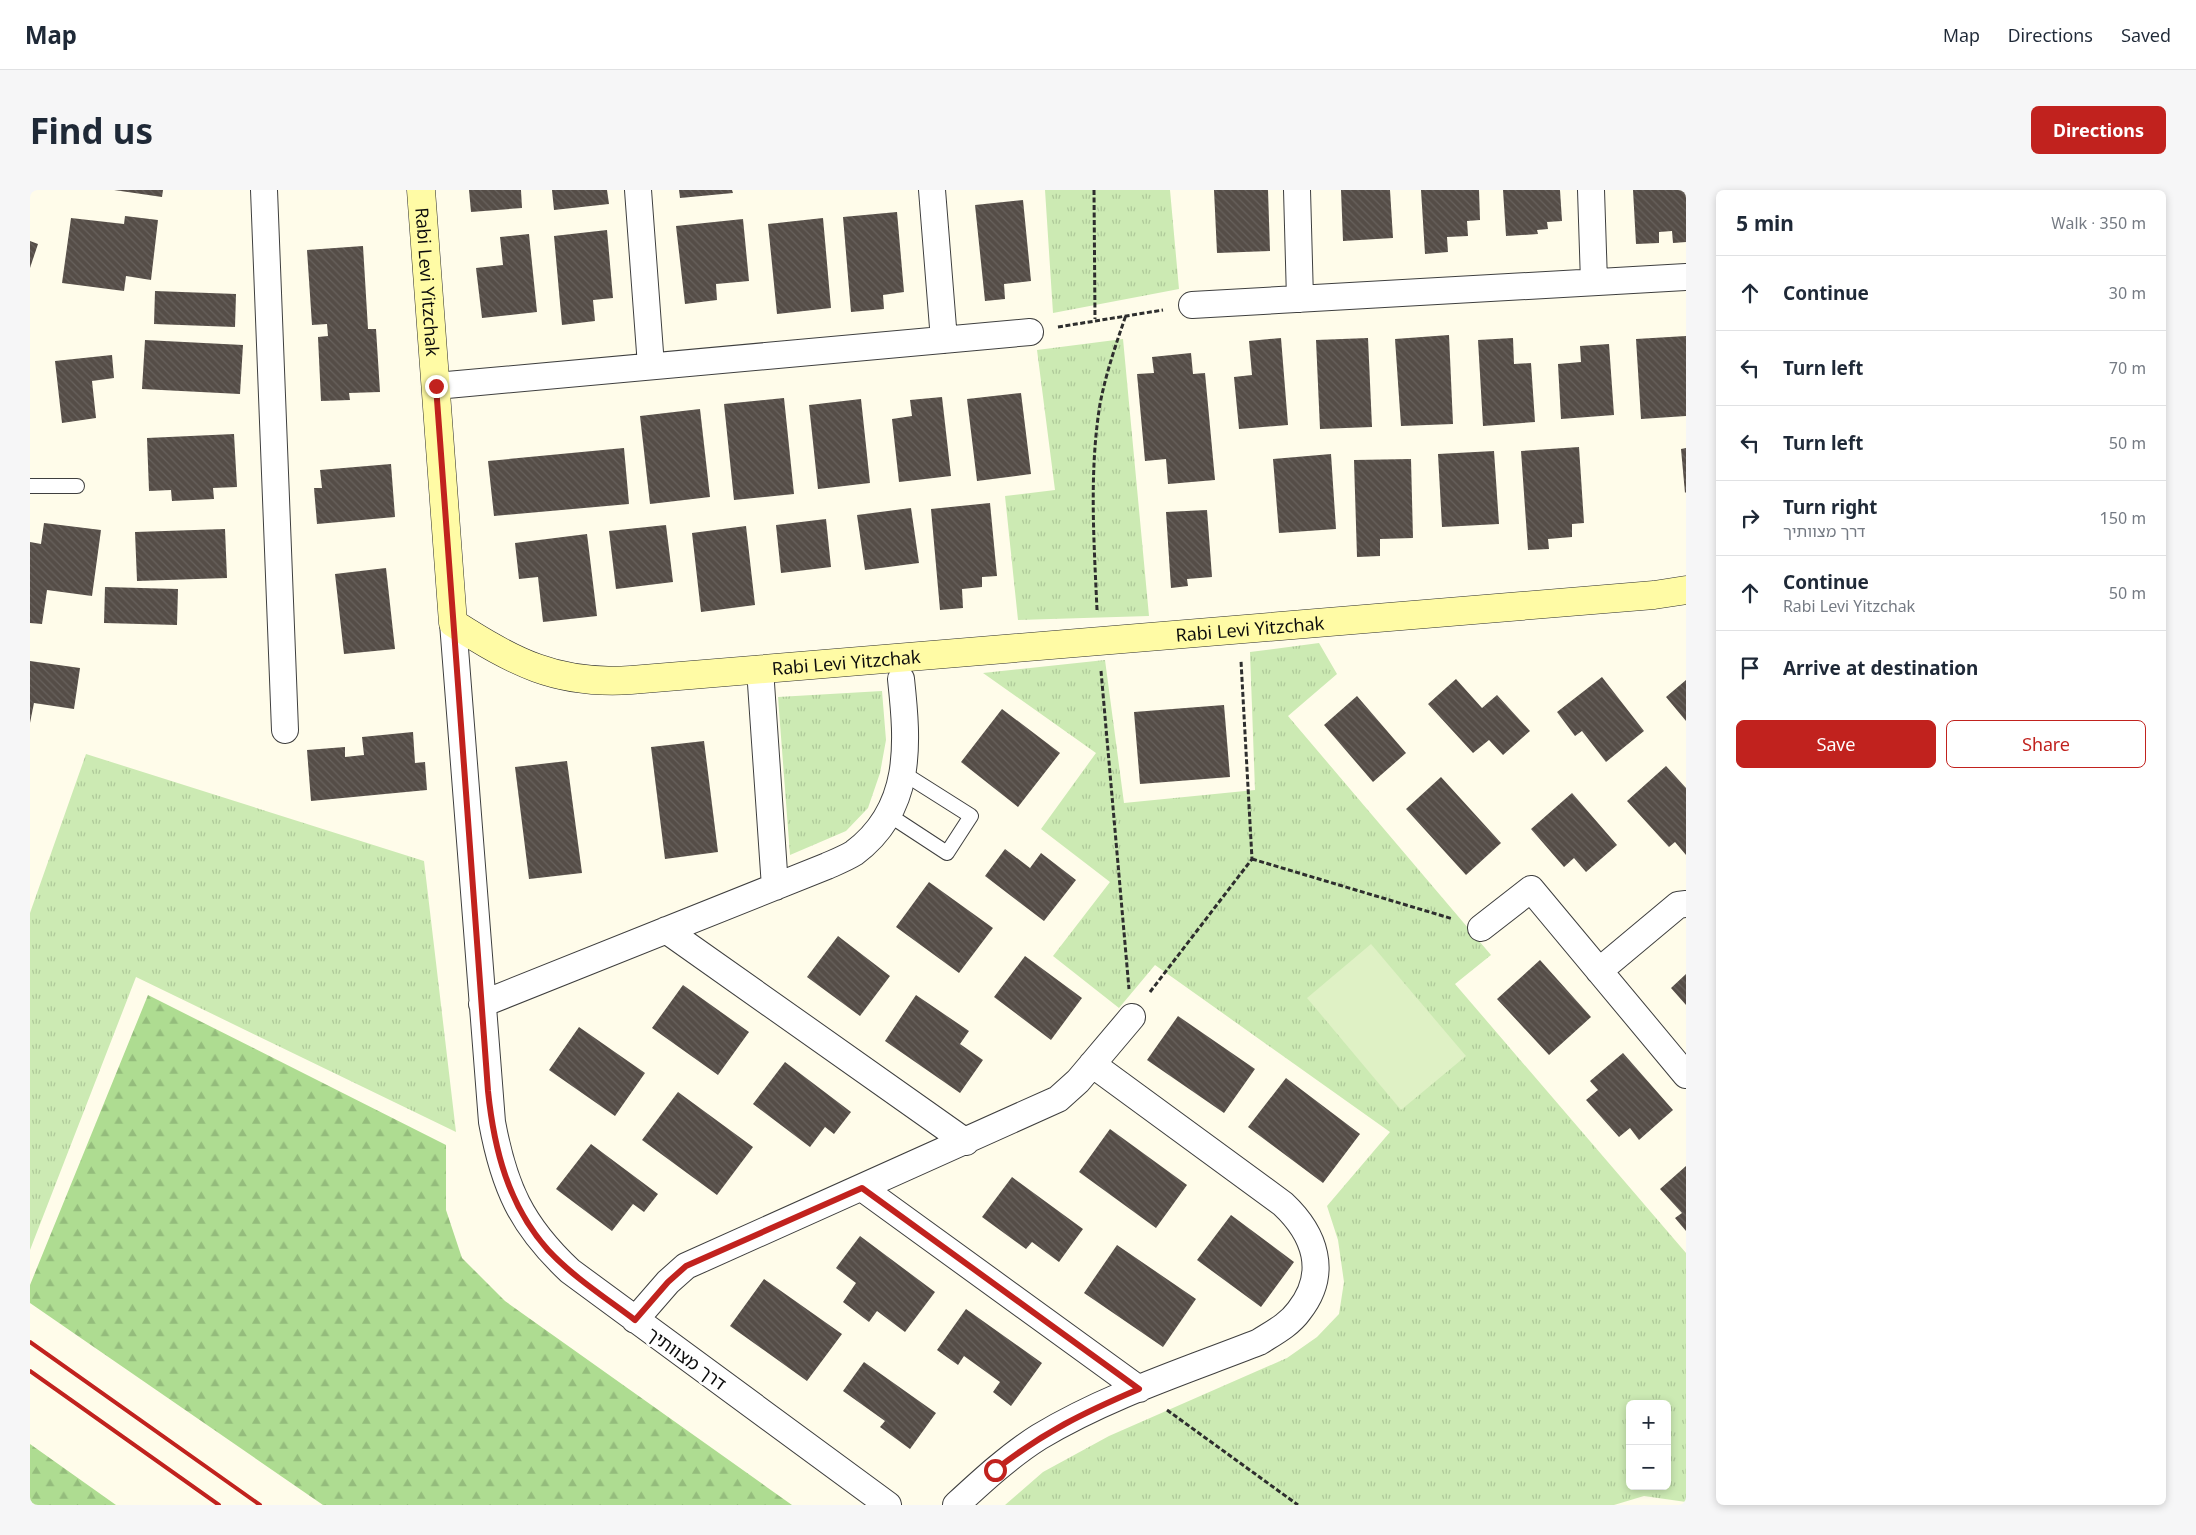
<!DOCTYPE html>
<html lang="en">
<head>
<meta charset="utf-8">
<style>
	:root { --surface:#fff; --page:#f6f6f7; --text:#1f2937; --muted:#747a83; --line:#e0e1e3; --accent:#c1221e }
	body { margin:0; font-family:Georgia,"Noto Sans Hebrew",serif; background:var(--page); color:var(--text) }
	.controls { position:absolute; right:15px; bottom:15px; display:grid; overflow:hidden; border-radius:8px; box-shadow:0 2px 8px #0003 }
	.controls button { width:45px; height:45px; display:grid; place-items:center; padding:0; border:0; border-bottom:1px solid var(--line); background:var(--surface); color:var(--text); font:25px sans-serif }
	.stop { position:absolute; width:15px; height:15px; margin:-11px; border:4px solid #c1221e; border-radius:50%; background:#fff }
	.stop.end { background:#c1221e; border-color:#fff; box-shadow:0 1px 5px #0008 }
	.list { margin:0; padding:0; list-style:none }
	h2 { display:flex; justify-content:space-between; align-items:center; height:65px; margin:0; padding:0 20px; font-size:21px }
	h2 small { font-size:16px; font-weight:400; color:var(--muted) }
	.list li { display:grid; grid-template-columns:32px 1fr auto; gap:15px; align-items:center; box-sizing:border-box; height:75px; padding:0 20px; border-top:1px solid var(--line) }
	.list b { display:block; font-size:19px; white-space:nowrap }
	.list p { margin:0; font-size:16px; white-space:nowrap; color:var(--muted) }
	.list em { font-size:16px; font-style:normal; color:var(--muted) }
	.actions { display:flex; gap:10px; padding:15px 20px }
	.actions a { flex:1; padding:11px 0; border:1px solid var(--accent); border-radius:8px; text-align:center; font-size:18px; color:var(--accent) }
	.actions .main { background:var(--accent); color:#fff }
	.icon { flex:none; width:28px; height:28px; fill:none; stroke:currentColor; stroke-width:2; stroke-linecap:round; stroke-linejoin:round }
	.map { position:relative; flex:none; width:1656px; height:1315px; overflow:hidden; border-radius:8px }
	header { display:flex; align-items:center; gap:30px; box-sizing:border-box; height:70px; padding:0 25px; background:var(--surface); border-bottom:1px solid var(--line) }
	header strong { font-size:24px }
	nav { display:flex; gap:28px; margin-inline-start:auto; font-size:18px }
	.intro { display:flex; align-items:center; justify-content:space-between; box-sizing:border-box; height:120px; padding:0 30px }
	h1 { margin:0; font-size:35px }
	.button { padding:12px 22px; border-radius:8px; background:var(--accent); color:#fff; font-size:18px; font-weight:700 }
	main { display:flex; gap:30px; padding:0 30px }
	aside { flex:1; background:var(--surface); border-radius:8px; box-shadow:0 2px 8px #0003 }
	.map>svg:first-child { display:block }
	.grass { fill:url(#grass-tufts); fill-rule:evenodd }
	.forest { fill:url(#forest-firs) }
	.pitch { fill:#dff1c5 }
	.building { fill:url(#building-back-hatch) }
	.lines { fill:none; stroke-linecap:round; stroke-linejoin:round }
	.lane-casing { stroke:#3f3f3f; stroke-width:16 }
	.street-casing { stroke:#3f3f3f; stroke-width:28 }
	.secondary-casing { stroke:#2e2e2e; stroke-width:29 }
	.path { stroke:#2e2e2e; stroke-width:3; stroke-dasharray:5 2.5; stroke-linecap:butt }
	.lane { stroke:#fff; stroke-width:14 }
	.street { stroke:#fff; stroke-width:26 }
	.secondary { stroke:#fffba5; stroke-width:28 }
	.rail { stroke:#c1221e; stroke-width:4 }
	.route { stroke:#c1221e; stroke-width:6 }
	.labels { text-anchor:middle; dominant-baseline:central; stroke-width:5; stroke-linejoin:round; paint-order:stroke }
	.street-label { font-size:18px; fill:#0c0c0c; stroke:#fff }
</style>
</head>
<body>
<header>
<strong>Map</strong>
<nav><a>Map</a><a>Directions</a><a>Saved</a></nav>
</header>
<div class="intro"><h1>Find us</h1><a class="button">Directions</a></div>
<main>
<div class="map">
<svg width="1656" height="1315" viewBox="0 0 1656 1315">
	<defs>
		<pattern id="grass-tufts" width="24" height="20" patternUnits="userSpaceOnUse" patternTransform="scale(1.25)"><rect width="24" height="20" fill="#cceab3"/><path d="M3 7l-1-3M5 7V3M7 7l1-3M15 17l-1-3M17 17v-4M19 17l1-3" fill="none" stroke="#aec899"/></pattern>
		<pattern id="forest-firs" width="22" height="20" patternUnits="userSpaceOnUse" patternTransform="scale(1.25)"><rect width="22" height="20" fill="#aedc91"/><path d="M5 1l3.5 6h-7zM16 11l3.5 6h-7z" fill="#94bc7c"/></pattern>
		<pattern id="building-back-hatch" width="6" height="6" patternUnits="userSpaceOnUse" patternTransform="scale(1.25)"><rect width="6" height="6" fill="#554d47"/><path d="M-1 5l2 2M0 0l6 6M5-1l2 2" fill="none" stroke="#68625d"/></pattern>
	</defs>
	<rect width="100%" height="100%" fill="#fffcea"/>
	<path class="grass" d="M1015,0H1140L1149,99L1023,123Z
		M1093,149L1119,426L988,430L975,306L1025,300L1007,160Z
		M1289,453L1307,484L1258,526L1461,765L1425,794L1656,1063V1312L1614,1306L1584,1315H975L1013,1282L1079,1246L1257,1168L1287,1147L1309,1124L1314,1092L1308,1050L1297,1016L1360,942L1125,775L1089,818L1023,766L1080,692L1011,639L1066,563L953,483L1075,470L1094,613L1225,600L1220,462ZM1600,1214H1637V1296H1600Z
		M852,501L856,550L850,583L838,618L816,641L760,665L748,507Z
		M56,564L394,671L426,942L106,787L0,1060V723Z"/>
	<path class="forest" d="M118,805L416,955V1020L432,1068L475,1111L762,1315H293L0,1113V1095Z
		M0,1254L86,1315H0Z"/>
	<path class="pitch" d="M1341,754L1436,866L1371,920L1277,808Z"/>
	<path class="building" d="M84,0H133L132,7Z
		M439,0H491L492,18L441,22Z
		M522,0H577L579,14L524,20Z
		M649,0H702L703,3L650,8Z
		M1184,0H1238L1240,61L1187,63Z
		M1311,0H1360L1363,48L1313,51Z
		M1391,0H1449L1450,30L1437,31L1438,46L1417,47L1418,62L1395,64Z
		M1473,0H1530L1532,31L1517,32L1518,39L1507,40L1508,44L1476,46Z
		M1603,0H1656V52L1643,53L1642,41L1629,42V53L1606,54Z
		M993,10L1001,91L974,94L975,109L955,111L945,15Z
		M867,22L874,102L853,105L854,119L821,122L813,27Z
		M95,26L128,30L121,90L96,86L94,101L32,93L41,28L94,34Z
		M793,28L801,118L747,124L738,34Z
		M713,29L719,91L686,94L687,110L655,114L646,36Z
		M577,40L583,108L563,110L565,131L532,135L524,46Z
		M499,44L507,122L452,128L446,78L473,75L470,47Z
		M0,51L8,54L0,78Z
		M333,56L338,139H346L350,202L319,203L320,210L291,211L288,147L298,146L297,134L282,135L277,60Z
		M125,101L206,104L205,137L124,134Z
		M1419,145L1423,234L1371,236L1365,149Z
		M1656,146V226L1611,229L1606,149Z
		M1251,148L1258,235L1209,239L1204,187L1222,185L1219,151Z
		M1338,148L1342,237L1290,239L1286,150Z
		M1483,148L1484,174L1501,173L1505,232L1453,236L1448,150Z
		M115,150L213,155L210,204L112,199Z
		M1579,154L1584,225L1531,229L1528,174L1551,172L1550,156Z
		M1161,163L1163,184L1175,183L1185,290L1138,294L1136,269L1115,271L1107,184L1124,183L1122,167Z
		M82,165L84,188L62,191L66,228L32,233L25,171Z
		M991,203L1001,284L947,291L937,209Z
		M912,207L921,286L869,292L862,229L882,226L880,210Z
		M754,208L764,304L704,310L694,214Z
		M831,209L840,293L788,299L779,215Z
		M670,219L680,307L620,314L610,226Z
		M204,244L207,297L183,298L184,309L142,311L141,300L119,301L117,248Z
		M1549,257L1554,333L1542,334V347L1518,349L1519,359L1498,360L1491,261Z
		M594,258L599,314L464,326L458,271Z
		M1656,258V302L1655,303L1651,259Z
		M1464,261L1469,334L1412,337L1408,264Z
		M1301,264L1306,339L1249,343L1243,269Z
		M1381,269L1383,348L1350,349V366L1327,367L1324,270Z
		M361,274L365,327L287,334L284,298H292L290,280Z
		M960,313L967,386L952,387V397L932,399L933,418L910,420L901,319Z
		M881,318L889,373L835,380L827,325Z
		M1177,320L1182,387L1157,389L1158,396L1141,398L1136,322Z
		M796,329L801,377L751,383L746,335Z
		M14,333L71,340L62,406L17,400L12,434L0,433V352L11,354Z
		M636,335L643,392L586,399L579,341Z
		M716,336L725,415L671,422L662,343Z
		M195,339L197,388L107,391L105,342Z
		M557,344L567,426L513,432L508,387L489,389L485,353Z
		M356,378L365,459L314,464L305,384Z
		M75,397L148,399L147,435L74,433Z
		M0,471L50,478L44,519L4,513L0,533Z
		M1572,487L1614,541L1576,572L1552,541L1545,546L1527,522Z
		M1426,489L1452,518L1467,505L1500,541L1473,565L1459,550L1443,563L1398,514Z
		M1656,490V531L1636,507Z
		M1327,506L1376,563L1343,592L1294,535Z
		M1194,515L1200,587L1110,594L1104,522Z
		M972,519L1030,563L988,617L931,572Z
		M383,542L385,573L395,572L397,600L281,611L277,560L315,557V567L334,565L332,547Z
		M674,551L688,662L635,669L621,557Z
		M537,571L552,683L499,689L485,577Z
		M1636,576L1656,598V665L1645,652L1639,657L1597,611Z
		M1411,587L1471,653L1436,685L1376,619Z
		M1542,603L1587,655L1556,682L1544,668L1534,677L1501,639Z
		M975,659L1000,678L1011,663L1046,690L1014,731L955,686Z
		M899,692L963,738L929,783L866,737Z
		M808,746L860,786L830,826L777,787Z
		M995,766L1052,808L1021,850L964,807Z
		M1510,770L1561,827L1519,865L1467,809Z
		M1656,784V815L1641,798Z
		M653,795L719,842L688,885L622,838Z
		M886,805L939,841L930,854L953,870L930,903L855,851Z
		M1148,826L1225,879L1194,923L1117,870Z
		M549,837L615,883L585,926L519,880Z
		M1593,863L1643,920L1609,950L1600,938L1589,947L1556,910L1568,900L1560,891Z
		M755,872L821,922L804,944L795,937L780,957L723,914Z
		M1256,888L1330,944L1293,993L1218,937Z
		M648,902L723,957L687,1005L612,950Z
		M1080,939L1157,995L1126,1038L1049,982Z
		M561,954L628,1004L614,1022L603,1014L582,1041L526,999Z
		M1656,976V1041L1645,1028L1652,1023L1630,999Z
		M982,987L1053,1039L1029,1072L1002,1052L996,1059L952,1027Z
		M1201,1025L1264,1072L1231,1117L1167,1070Z
		M830,1046L905,1102L875,1142L847,1121L839,1132L813,1112L826,1093L806,1078Z
		M1087,1055L1166,1109L1133,1157L1054,1103Z
		M734,1089L812,1144L777,1191L700,1136Z
		M936,1119L1012,1173L981,1216L963,1202L970,1192L934,1166L928,1175L907,1160Z
		M834,1172L906,1223L880,1259L850,1237L855,1231L813,1201Z"/>
	<g class="lines">
		<defs>
			<path id="lane" d="M0,296H47
				M859,625L917,663L941,626L873,583"/>
			<path id="street" d="M234,0L255,540
				M608,0L621,176
				M902,0L914,150
				M1267,0L1270,109
				M1561,0L1564,92
				M1162,115L1656,87
				M406,196L1000,142
				M423,433L462,932C474,997 491,1035 540,1081L858,1315
				M730,479L745,697
				M1451,738L1501,699L1656,885
				M636,740L936,952
				M1569,781L1648,715L1656,714
				M452,814L797,676C806,672 816,668 824,663C883,619 878,554 871,489
				M832,998L1109,1199
				M605,1130L638,1092L656,1076L1028,909L1048,891L1102,827
				M926,1315C952,1291 979,1266 1009,1247C1077,1206 1155,1181 1229,1152C1243,1143 1259,1135 1269,1121C1299,1083 1285,1044 1253,1014L1062,874"/>
			<g id="secondary">
				<path id="s1" d="M391,0L423,433C484,472 526,495 601,490L1624,405L1656,400"/>
			</g>
		</defs>
		<use href="#lane" class="lane-casing"/>
		<use href="#street" class="street-casing"/>
		<use href="#secondary" class="secondary-casing"/>
		<path class="path" d="M1064,0L1065,129
			M1028,137L1133,120
			M1067,420C1064,351 1059,282 1070,214C1076,183 1086,154 1096,125
			M1071,481L1099,799
			M1222,669L1423,729
			M1120,802L1222,669L1211,471
			M1137,1220L1268,1315"/>
		<use href="#lane" class="lane"/>
		<use href="#street" class="street"/>
		<use href="#secondary" class="secondary"/>
		<path class="rail" d="M0,1152L230,1315
			M0,1181L189,1315"/>
	</g>
	<g class="lines">
		<path class="route" d="M406,196L458,901C464,959 478,1015 518,1060C543,1087 576,1108 605,1130L638,1092L656,1076L832,998L1109,1199C1053,1223 1014,1242 965,1280"/>
	</g>
	<g class="labels">
		<g class="street-label">
			<text stroke="none"><textPath href="#s1" startOffset="92">Rabi Levi Yitzchak</textPath></text>
			<text stroke="none"><textPath href="#s1" startOffset="1246">Rabi Levi Yitzchak</textPath></text>
			<text stroke="none"><textPath href="#s1" startOffset="841">Rabi Levi Yitzchak</textPath></text>
			<text transform="translate(657 1168) rotate(36)">דרך מצוותיך</text>
		</g>
	</g>
</svg>
<div class="controls">
<button>+</button>
<button>−</button>
</div>
<div class="stop" style="left:965px;top:1280px"></div>
<div class="stop end" style="left:406px;top:196px"></div>
</div>
<aside>
<h2>5 min<small>Walk · 350 m</small></h2>
<ul class="list">
<li><svg class="icon" aria-label="ahead" viewBox="0 0 24 24"><path d="M12 20V5M6 11l6-6 6 6"/></svg><div><b>Continue</b></div><em>30 m</em></li>
<li><svg class="icon" aria-label="left" viewBox="0 0 24 24"><path d="M17 20v-9H6M10 6l-5 5 5 5"/></svg><div><b>Turn left</b></div><em>70 m</em></li>
<li><svg class="icon" aria-label="left" viewBox="0 0 24 24"><path d="M17 20v-9H6M10 6l-5 5 5 5"/></svg><div><b>Turn left</b></div><em>50 m</em></li>
<li><svg class="icon" aria-label="right" viewBox="0 0 24 24"><path d="M7 20v-9h11M14 6l5 5-5 5"/></svg><div><b>Turn right</b><p>דרך מצוותיך</p></div><em>150 m</em></li>
<li><svg class="icon" aria-label="ahead" viewBox="0 0 24 24"><path d="M12 20V5M6 11l6-6 6 6"/></svg><div><b>Continue</b><p>Rabi Levi Yitzchak</p></div><em>50 m</em></li>
<li><svg class="icon" aria-label="arrive" viewBox="0 0 24 24"><path d="M6 21V4h12l-3 4 3 4H6"/></svg><div><b>Arrive at destination</b></div></li>
</ul>
<div class="actions"><a class="main">Save</a><a>Share</a></div>
</aside>
</main>
</body>
</html>
